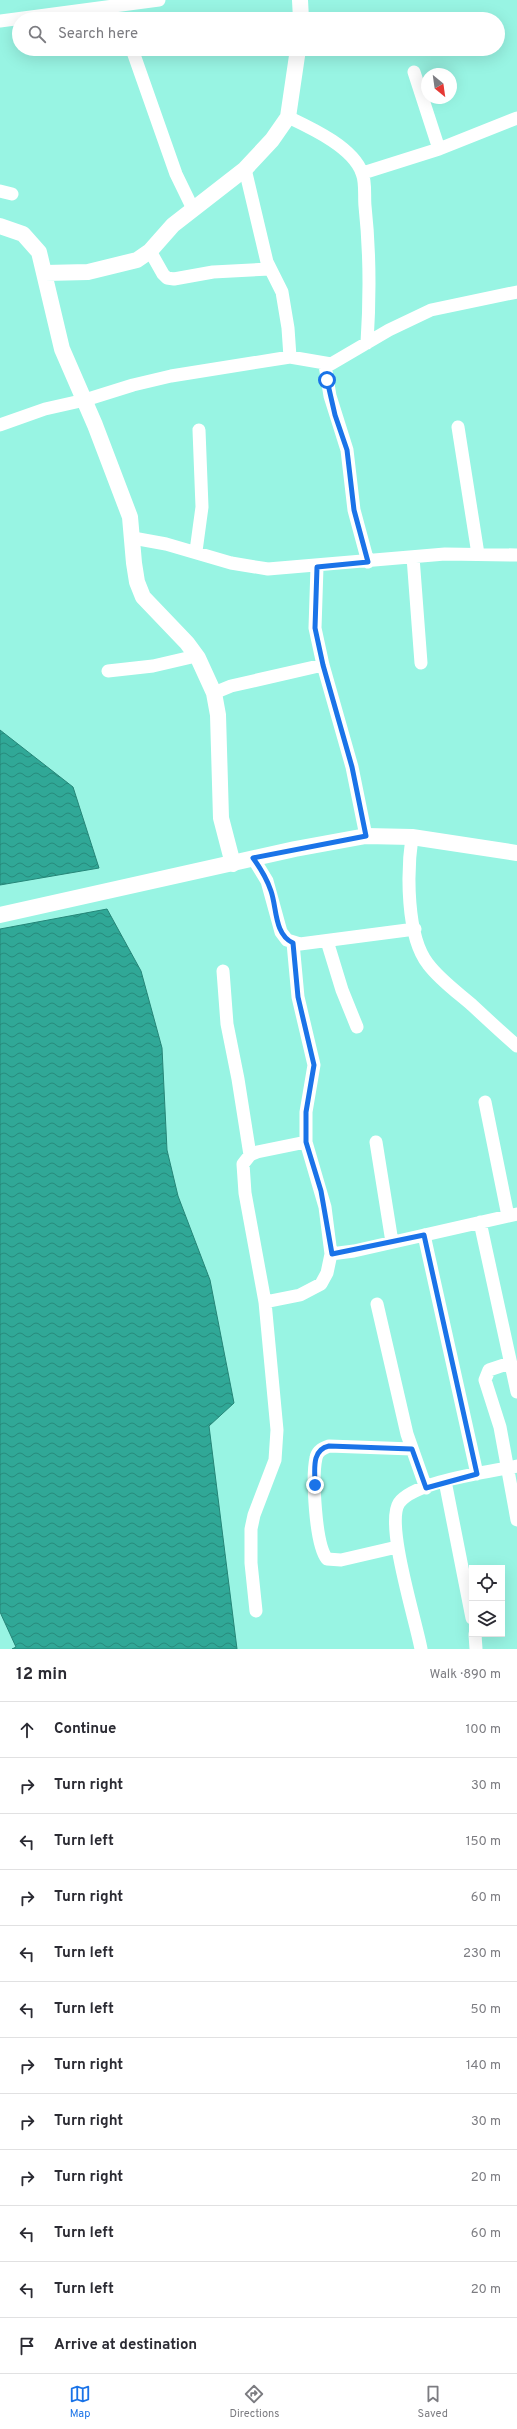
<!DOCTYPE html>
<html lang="en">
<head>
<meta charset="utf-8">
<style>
	:root { --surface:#fff; --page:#f7f7f7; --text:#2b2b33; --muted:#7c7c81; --line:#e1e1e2; --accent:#1a73e8 }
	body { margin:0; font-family:Overpass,sans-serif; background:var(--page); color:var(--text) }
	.controls { position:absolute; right:12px; bottom:12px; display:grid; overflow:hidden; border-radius:0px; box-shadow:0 4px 16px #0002 }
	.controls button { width:36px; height:36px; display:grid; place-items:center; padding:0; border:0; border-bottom:1px solid var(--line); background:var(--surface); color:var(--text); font:20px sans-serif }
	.compass { position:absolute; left:421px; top:68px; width:36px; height:36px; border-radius:50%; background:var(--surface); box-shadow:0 4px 16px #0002; rotate:151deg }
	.stop { position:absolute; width:12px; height:12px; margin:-9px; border:3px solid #1a73e8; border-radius:50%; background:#fff }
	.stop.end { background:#1a73e8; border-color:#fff; box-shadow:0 1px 4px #0008 }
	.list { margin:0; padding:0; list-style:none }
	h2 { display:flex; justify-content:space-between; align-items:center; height:52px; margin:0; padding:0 16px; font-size:17px }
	h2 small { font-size:13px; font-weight:400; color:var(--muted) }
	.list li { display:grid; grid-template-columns:26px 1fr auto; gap:12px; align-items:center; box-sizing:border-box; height:56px; padding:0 16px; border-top:1px solid var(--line) }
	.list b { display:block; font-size:15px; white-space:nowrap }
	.list em { font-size:13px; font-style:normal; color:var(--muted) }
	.icon { flex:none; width:22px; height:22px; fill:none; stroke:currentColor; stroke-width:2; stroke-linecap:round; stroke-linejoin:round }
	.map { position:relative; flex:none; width:517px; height:1649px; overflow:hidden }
	.search { position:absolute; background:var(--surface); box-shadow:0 4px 16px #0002; left:12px; right:12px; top:12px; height:44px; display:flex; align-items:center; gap:10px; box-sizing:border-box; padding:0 14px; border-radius:22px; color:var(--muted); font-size:15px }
	.sheet { height:724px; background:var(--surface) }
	nav { display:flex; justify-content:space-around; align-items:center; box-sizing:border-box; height:56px; border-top:1px solid var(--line); background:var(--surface); font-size:11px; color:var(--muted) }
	nav a { display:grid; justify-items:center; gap:2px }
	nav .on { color:var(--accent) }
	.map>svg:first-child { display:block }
	.water { fill:url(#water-waves); stroke:#258678 }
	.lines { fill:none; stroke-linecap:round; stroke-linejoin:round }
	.minor { stroke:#fff; stroke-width:13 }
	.tertiary { stroke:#fff; stroke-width:16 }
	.route { stroke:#1a73e8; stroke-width:5 }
</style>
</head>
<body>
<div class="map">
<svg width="517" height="1649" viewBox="0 0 517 1649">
	<defs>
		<pattern id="water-waves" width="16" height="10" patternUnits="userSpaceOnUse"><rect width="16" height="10" fill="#30a897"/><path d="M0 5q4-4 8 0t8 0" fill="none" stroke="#278a7c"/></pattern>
	</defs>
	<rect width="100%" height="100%" fill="#98f4e3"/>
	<path class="water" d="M0,730L73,787L99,868L0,885Z
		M107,909L141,971L162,1048L167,1150L178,1196L210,1280L234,1403L209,1426L237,1649H12L16,1647L0,1612V929Z"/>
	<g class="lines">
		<path class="minor" d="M0,21L159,0
			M132,49L176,174L193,209
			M414,72L439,149
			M288,117C311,128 353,147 362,173C366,182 364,196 365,206C370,252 370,297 367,343
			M245,169L267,262L282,292L288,328L290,357
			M363,173L439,149L517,118
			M0,191L12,194
			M150,251L163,274L167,278L174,279L213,272L270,269
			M325,365L330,396L347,450L354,510L368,562
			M0,425L45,409L85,400L133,385L171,376L290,357L331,364L389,330L431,310L517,292
			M458,427L478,554
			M133,538L166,544L231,563L268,569L445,554L517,555
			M196,551L202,507L199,430
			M413,557L421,663
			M317,567L315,628L323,665L352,767L366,836
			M108,671L153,666L196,656
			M214,693L231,686L323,665
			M412,837C407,871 406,936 428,964C440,980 457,992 472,1005C487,1019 502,1033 517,1046
			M253,858L267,881L281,932L287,940L300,944L415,929
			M327,941L342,990L357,1027
			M223,971L227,1024L238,1079L250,1155
			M485,1102L508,1216
			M376,1142L392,1242
			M480,1222L517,1392
			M424,1235L477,1474
			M331,1254L354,1251L517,1214
			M265,1302L300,1295L321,1284L327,1273L331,1254L325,1207L306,1142V1112L314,1065L298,997L293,943
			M377,1304L407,1434L426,1488
			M510,1363L489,1370L485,1380L500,1427L517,1520
			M445,1481L472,1618
			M397,1547L341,1560L327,1559C315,1544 312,1476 316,1458C317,1451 323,1448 329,1446L412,1449
			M256,1611L251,1563V1529L254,1515L275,1460L277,1430L265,1302L245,1193L243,1164L250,1155L257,1152L306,1142
			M475,1634L476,1649
			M421,1649C416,1621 385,1524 399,1503C415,1481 490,1472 517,1466"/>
		<path class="tertiary" d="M300,0L301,19
			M0,226L23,234L39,252L62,349L95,425L130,517L134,563L137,582L143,597L187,643L198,658L214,693L218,715L221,818L233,864
			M45,273L88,272L137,260L150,251L173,225L245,169L272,140L288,117L298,49
			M0,915L295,849L366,836L412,837L517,853"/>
	</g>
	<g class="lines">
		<path class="route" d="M315,1485C315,1470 311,1450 329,1446L412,1449L426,1488L477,1474L424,1235L332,1254L321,1191L306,1142V1112L314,1065L298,997L293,943C274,934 277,908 271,891C267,879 261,869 253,858L366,836L352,767L323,665L315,628L317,567L368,562L354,510L347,450L335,415L327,380"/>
	</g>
</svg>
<div class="controls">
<button><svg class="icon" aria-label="locate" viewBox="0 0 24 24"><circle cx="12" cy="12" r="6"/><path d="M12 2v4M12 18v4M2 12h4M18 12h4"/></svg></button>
<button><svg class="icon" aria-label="layers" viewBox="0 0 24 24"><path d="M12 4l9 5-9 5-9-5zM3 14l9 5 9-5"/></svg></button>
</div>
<svg class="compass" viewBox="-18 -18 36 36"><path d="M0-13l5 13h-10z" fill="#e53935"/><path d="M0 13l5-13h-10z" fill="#7c7c81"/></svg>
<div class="stop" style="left:327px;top:380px"></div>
<div class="stop end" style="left:315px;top:1485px"></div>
<div class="search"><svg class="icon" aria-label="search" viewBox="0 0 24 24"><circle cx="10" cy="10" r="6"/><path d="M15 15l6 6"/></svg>Search here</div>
</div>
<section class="sheet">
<h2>12 min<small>Walk · 890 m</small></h2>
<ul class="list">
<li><svg class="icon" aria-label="ahead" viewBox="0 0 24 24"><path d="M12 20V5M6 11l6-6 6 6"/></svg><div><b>Continue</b></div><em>100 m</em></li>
<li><svg class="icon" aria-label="right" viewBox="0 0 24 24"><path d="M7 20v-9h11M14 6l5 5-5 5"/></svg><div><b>Turn right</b></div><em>30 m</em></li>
<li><svg class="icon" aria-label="left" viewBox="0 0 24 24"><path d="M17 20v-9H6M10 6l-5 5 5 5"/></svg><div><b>Turn left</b></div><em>150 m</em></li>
<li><svg class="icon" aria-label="right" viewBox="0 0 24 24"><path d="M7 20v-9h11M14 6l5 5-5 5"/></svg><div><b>Turn right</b></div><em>60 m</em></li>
<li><svg class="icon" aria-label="left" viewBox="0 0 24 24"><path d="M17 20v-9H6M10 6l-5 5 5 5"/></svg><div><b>Turn left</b></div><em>230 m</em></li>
<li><svg class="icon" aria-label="left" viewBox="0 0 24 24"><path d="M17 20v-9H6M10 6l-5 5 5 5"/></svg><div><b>Turn left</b></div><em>50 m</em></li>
<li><svg class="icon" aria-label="right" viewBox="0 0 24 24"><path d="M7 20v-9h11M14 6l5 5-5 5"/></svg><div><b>Turn right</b></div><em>140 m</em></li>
<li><svg class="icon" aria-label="right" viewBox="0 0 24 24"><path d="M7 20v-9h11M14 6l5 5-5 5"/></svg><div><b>Turn right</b></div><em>30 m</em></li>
<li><svg class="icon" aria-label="right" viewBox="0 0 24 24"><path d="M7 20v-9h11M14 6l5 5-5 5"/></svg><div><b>Turn right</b></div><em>20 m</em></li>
<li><svg class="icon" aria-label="left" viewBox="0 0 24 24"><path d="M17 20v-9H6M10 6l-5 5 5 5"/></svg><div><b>Turn left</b></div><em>60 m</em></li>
<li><svg class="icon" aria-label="left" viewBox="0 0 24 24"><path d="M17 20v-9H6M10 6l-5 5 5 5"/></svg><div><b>Turn left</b></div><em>20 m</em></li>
<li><svg class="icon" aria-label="arrive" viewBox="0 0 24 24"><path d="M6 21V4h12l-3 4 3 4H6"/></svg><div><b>Arrive at destination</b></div></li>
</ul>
</section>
<nav>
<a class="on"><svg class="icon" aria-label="map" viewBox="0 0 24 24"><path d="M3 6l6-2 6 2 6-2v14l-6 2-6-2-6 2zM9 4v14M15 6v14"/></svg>Map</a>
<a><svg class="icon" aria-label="directions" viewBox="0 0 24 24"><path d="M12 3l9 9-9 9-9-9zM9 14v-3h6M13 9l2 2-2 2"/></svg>Directions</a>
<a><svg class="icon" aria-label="saved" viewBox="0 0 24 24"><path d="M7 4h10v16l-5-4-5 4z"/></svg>Saved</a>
</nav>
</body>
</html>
